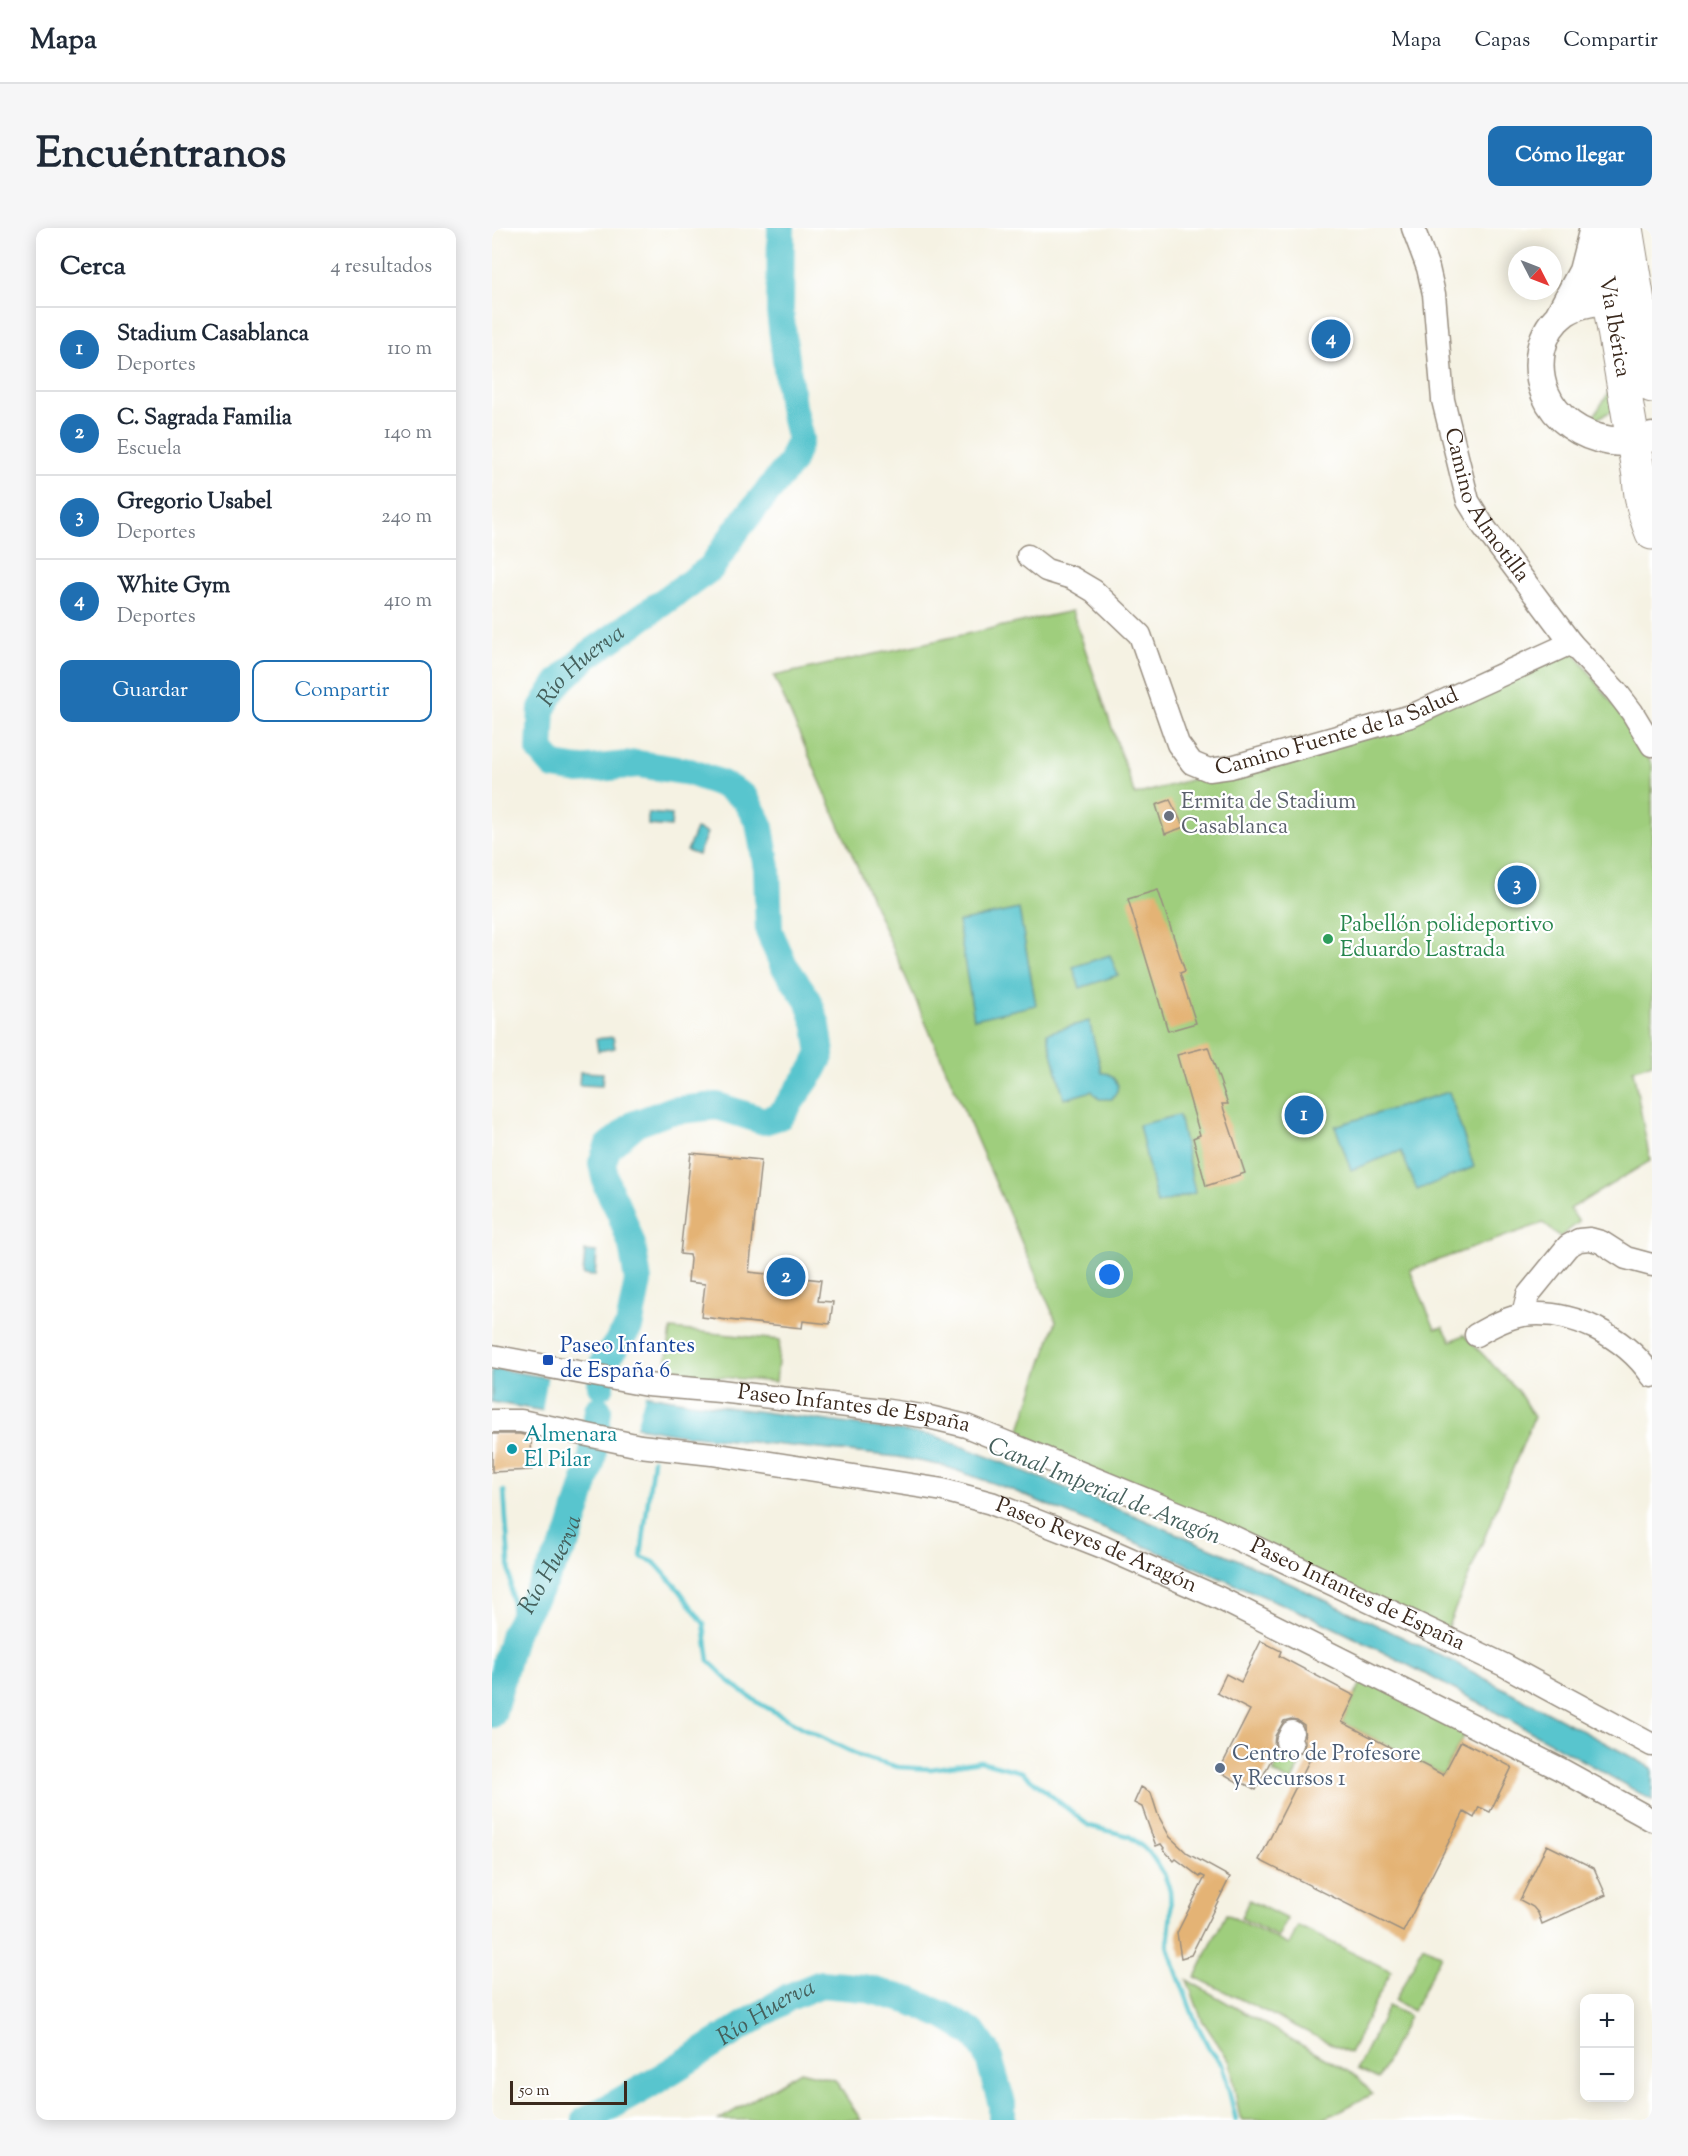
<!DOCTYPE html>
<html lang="es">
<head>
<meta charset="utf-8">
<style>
	:root { --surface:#fff; --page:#f6f6f7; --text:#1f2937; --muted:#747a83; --line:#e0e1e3; --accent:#1f6fb2 }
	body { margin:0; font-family:"Sorts Mill Goudy",serif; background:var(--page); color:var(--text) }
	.controls { position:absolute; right:18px; bottom:18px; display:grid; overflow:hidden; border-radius:12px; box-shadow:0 3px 15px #0003 }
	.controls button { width:54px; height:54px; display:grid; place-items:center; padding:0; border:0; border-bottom:2px solid var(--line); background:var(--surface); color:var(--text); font:30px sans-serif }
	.compass { position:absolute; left:1016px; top:18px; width:54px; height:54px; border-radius:50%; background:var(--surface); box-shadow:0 3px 15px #0003; rotate:132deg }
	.scale { position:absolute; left:18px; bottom:15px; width:117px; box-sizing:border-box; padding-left:6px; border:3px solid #3b2a1e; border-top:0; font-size:16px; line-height:21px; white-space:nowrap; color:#3b2a1e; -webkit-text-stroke:4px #fff; paint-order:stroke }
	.you { position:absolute; left:618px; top:1047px; width:21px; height:21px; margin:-15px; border:4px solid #fff; border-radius:50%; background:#1a73e8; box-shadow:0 0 0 9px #1a73e833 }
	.badge { display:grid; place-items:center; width:39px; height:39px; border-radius:50%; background:var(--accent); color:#fff; font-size:20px; font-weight:700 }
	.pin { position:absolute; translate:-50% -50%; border:3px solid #fff; box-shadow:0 2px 6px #0006 }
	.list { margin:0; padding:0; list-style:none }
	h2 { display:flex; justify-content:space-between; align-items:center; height:78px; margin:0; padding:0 24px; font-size:26px }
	h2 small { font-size:20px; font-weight:400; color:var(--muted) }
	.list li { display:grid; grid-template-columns:39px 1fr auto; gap:18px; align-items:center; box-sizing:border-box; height:84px; padding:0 24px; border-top:2px solid var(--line) }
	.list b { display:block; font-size:22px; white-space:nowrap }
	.list p { margin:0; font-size:20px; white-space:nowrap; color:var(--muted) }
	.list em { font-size:20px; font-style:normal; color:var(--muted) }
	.actions { display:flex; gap:12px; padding:18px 24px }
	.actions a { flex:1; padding:14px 0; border:2px solid var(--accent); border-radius:12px; text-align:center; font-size:21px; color:var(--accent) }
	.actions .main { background:var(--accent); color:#fff }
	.map { position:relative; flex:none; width:1160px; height:1892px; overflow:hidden; border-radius:12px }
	header { display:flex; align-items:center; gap:36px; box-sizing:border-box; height:84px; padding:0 30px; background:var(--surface); border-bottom:2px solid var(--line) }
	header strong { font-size:28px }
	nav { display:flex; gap:33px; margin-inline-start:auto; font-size:21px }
	.intro { display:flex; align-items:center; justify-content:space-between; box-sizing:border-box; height:144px; padding:0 36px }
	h1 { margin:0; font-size:42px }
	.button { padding:15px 27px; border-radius:12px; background:var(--accent); color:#fff; font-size:21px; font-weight:700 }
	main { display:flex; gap:36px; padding:0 36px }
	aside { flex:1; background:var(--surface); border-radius:12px; box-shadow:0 3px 15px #0003 }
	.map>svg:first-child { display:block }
	.green { fill:#9fce7d; stroke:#6d7c4e; stroke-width:1.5 }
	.water { fill:#58c5ce; stroke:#4a7876; stroke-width:1.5 }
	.pier { fill:#f5f2e3 }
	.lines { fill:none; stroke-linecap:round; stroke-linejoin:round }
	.stream { stroke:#58c5ce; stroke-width:4.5 }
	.river { stroke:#58c5ce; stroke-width:28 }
	.building { fill:#e4b374 }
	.minor-casing { stroke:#988e80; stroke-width:25 }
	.major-casing { stroke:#988e80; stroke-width:31 }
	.highway-casing { stroke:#988e80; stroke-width:35 }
	.minor { stroke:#fff; stroke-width:22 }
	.major { stroke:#fff; stroke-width:28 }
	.highway { stroke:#fff; stroke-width:33 }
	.worship-dot { fill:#6b7280; stroke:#fff; stroke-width:2 }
	.leisure-dot { fill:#2e9e5b; stroke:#fff; stroke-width:2 }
	.transit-dot { fill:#1a4fb4; stroke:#fff; stroke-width:2 }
	.culture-dot { fill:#0f9aa8; stroke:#fff; stroke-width:2 }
	.service-dot { fill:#5c6f8a; stroke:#fff; stroke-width:2 }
	.labels { text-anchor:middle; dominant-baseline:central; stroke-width:4.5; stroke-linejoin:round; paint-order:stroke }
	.street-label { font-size:22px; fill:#3b2a1e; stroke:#fff }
	.worship-label { font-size:22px; fill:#5b616d; stroke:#fff; text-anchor:start }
	.leisure-label { font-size:22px; fill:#27864d; stroke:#fff; text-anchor:start }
	.transit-label { font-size:22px; fill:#164399; stroke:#fff; text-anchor:start }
	.culture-label { font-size:22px; fill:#0d838f; stroke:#fff; text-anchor:start }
	.service-label { font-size:22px; fill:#4e5e75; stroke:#fff; text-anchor:start }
	.water-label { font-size:24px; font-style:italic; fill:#45605c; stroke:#fff }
</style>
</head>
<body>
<header>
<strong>Mapa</strong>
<nav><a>Mapa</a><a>Capas</a><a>Compartir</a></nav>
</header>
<div class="intro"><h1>Encuéntranos</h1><a class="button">Cómo llegar</a></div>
<main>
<aside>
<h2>Cerca<small>4 resultados</small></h2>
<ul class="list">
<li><span class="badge">1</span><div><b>Stadium Casablanca</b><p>Deportes</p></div><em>110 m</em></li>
<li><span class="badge">2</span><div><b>C. Sagrada Familia</b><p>Escuela</p></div><em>140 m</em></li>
<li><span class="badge">3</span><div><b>Gregorio Usabel</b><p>Deportes</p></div><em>240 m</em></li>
<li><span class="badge">4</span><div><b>White Gym</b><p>Deportes</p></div><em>410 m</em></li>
</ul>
<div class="actions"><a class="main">Guardar</a><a>Compartir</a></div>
</aside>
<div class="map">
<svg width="1160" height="1892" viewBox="0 0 1160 1892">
	<rect width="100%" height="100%" fill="#fff"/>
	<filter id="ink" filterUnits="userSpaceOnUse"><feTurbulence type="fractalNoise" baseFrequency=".0167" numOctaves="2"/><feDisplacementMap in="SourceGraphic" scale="12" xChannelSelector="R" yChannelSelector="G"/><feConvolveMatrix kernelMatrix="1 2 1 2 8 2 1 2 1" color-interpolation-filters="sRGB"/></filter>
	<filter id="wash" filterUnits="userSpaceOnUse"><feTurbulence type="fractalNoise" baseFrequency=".008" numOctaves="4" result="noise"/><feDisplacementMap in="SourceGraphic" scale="24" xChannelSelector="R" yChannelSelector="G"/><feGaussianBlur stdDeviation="1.35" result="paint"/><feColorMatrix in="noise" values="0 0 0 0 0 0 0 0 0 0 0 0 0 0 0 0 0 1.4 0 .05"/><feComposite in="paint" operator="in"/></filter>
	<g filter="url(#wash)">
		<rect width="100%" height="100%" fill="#f5f2e3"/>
		<path class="green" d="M1121,158L1124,181L1098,194Z
			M580,383L643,567L918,492L1079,420L1146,510L1160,537V835L1141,842L1158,933L1078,981L1087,994L1068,1009L1051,995L918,1042L943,1101L951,1099L959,1113L972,1107L1026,1163L1042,1189L954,1403L524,1213L564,1093L282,448Z
			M179,1101L288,1112L284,1154L173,1144Z
			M871,1451L974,1503L951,1547L850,1494Z
			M793,1522L811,1531L799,1554L781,1545Z
			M757,1672L795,1691L786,1709L749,1690Z
			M734,1686L797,1717L806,1698L899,1743L858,1825L703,1749Z
			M931,1718L949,1727L921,1783L903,1773Z
			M695,1752L866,1849L880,1866L836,1889L827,1892H751L747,1885L738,1834L710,1792Z
			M896,1778L917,1788L886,1851L865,1841Z
			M308,1843L343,1852L369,1892H227Z"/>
		<path class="water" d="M156,585L180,587L179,599L156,597Z
			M204,601L215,605L206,627L195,623Z
			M527,681L544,777L482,791L466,694Z
			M618,727L626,747L588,760L581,739Z
			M597,793L610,845C618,844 622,850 626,857L625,863L620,871H607L600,863L572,871L555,805Z
			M121,809L123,820L106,823L104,811Z
			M88,844L111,845L110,858L87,857Z
			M957,864L982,939L925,962L909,923L859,942L843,898Z
			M687,887L703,965L665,976L647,897Z
			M93,1023L105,1024L103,1048L91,1047Z
			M0,1140L198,1174L444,1208L641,1287L768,1341L962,1434L1160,1540V1572C1045,1507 931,1441 811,1385L520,1262L452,1238L406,1229L192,1207L0,1174Z"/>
		<path class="pier" d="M56,1146L154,1163L143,1202L50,1185Z"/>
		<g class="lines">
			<path class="stream" d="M161,1232L149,1329L162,1334L188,1363L212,1396L217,1433L238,1454L265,1474L311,1500L370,1529L406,1539L439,1541L488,1533L530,1544L597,1598L637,1608L657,1624L672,1646L678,1662L679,1683L676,1717L681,1734L702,1790L717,1820L731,1838L744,1892
				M12,1263L22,1405"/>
			<g class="river">
				<path id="s1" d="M109,1157L112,1134L137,1099L146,1053L140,1017L128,984L115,958L110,935L116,919L143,896L178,883L225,878L272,893L288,888L321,842L329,826L325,798L316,772L291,736L277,703L275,640L267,595L252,569L230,556L198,544L146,536L87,542L62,538L48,522L50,480L66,455L95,428L219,340L246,300L299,235L308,211L300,179L288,84L289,0"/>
				<path id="s2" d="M0,1486L22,1405L77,1309L100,1231L106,1182"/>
				<path id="s3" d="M94,1892L157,1857L297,1769L329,1756L372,1760L419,1773L453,1788L482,1806L495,1824L510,1876V1892"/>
			</g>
		</g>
		<g id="blocks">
			<path class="building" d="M678,572L692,599L673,606L664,577Z
				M666,662L693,743L688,745L704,795L676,803L636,671Z
				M716,819L736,876H730L753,945L714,958L701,910L708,907L685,827Z
				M199,925L269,932L257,1044L329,1052L326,1073L341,1074L338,1096L311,1093L310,1100L209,1089L213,1056L196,1054L198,1031L197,1027L188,1026Z
				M0,1206H28L39,1209L40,1242L0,1244Z
				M769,1413L789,1423L787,1428L863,1468L850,1494L951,1547L969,1513L1020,1539L998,1584L987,1579L982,1590L972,1584L911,1704L767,1632L819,1529L810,1525L813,1515L812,1497L805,1492L799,1491L792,1493L783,1508L782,1516L784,1522L764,1562L751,1555L750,1557L727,1543L758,1482L725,1465L734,1446L749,1454Z
				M649,1559L659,1565L666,1587L678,1609L696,1626L738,1649L699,1727L689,1730L685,1705L713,1649L709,1647L708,1649L684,1631L682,1633L671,1621L672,1620L669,1616L664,1618L650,1579L642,1575Z
				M1055,1617L1102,1640L1114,1667L1050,1696L1046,1685L1041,1679L1028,1672Z"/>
		</g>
	</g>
	<g filter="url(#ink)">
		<use href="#blocks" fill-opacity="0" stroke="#988e80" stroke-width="1.5"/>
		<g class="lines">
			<defs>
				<g id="minor">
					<path id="s4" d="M921,0L936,40L942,66L951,172L976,273L992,299L1079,415L1124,463L1140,484L1160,517"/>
					<path id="s5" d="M536,328L554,342L580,350L602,363L648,407L686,516L700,535L717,542L739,539L919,488L1079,415"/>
					<path d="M1031,1087L1036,1067L1076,1018L1087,1012L1098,1011L1109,1014L1134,1030L1160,1037"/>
					<path d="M984,1107C999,1098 1014,1090 1031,1087C1080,1080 1133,1109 1160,1148"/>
					<path id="s6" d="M0,1128L155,1157L228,1163L390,1182L437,1189L474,1198L718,1298L1012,1437L1160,1517"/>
					<path id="s7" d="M0,1193H29L148,1218L220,1226L451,1262L499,1275L611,1319L727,1370L1068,1541L1160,1592"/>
					<path d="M800,1516L795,1514L800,1504"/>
				</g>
				<path id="major" d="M1140,70C1118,73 1092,71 1073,84C1060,93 1052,107 1049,122C1037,187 1103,228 1160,209
					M1066,90L1091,43L1102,0"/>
				<g id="highway">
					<path id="s8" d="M1107,0L1114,56L1147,248C1148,269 1152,286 1160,305"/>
					<path d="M1134,0L1160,158"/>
				</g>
			</defs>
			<use href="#minor" class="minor-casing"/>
			<use href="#major" class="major-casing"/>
			<use href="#highway" class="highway-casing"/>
			<use href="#minor" class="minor"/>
			<use href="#major" class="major"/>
			<use href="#highway" class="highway"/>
		</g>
	</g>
	<circle class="worship-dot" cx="677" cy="588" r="6"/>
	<circle class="leisure-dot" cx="836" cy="711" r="6"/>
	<rect class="transit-dot" x="50" y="1126" width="12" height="12" rx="3"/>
	<circle class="culture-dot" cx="20" cy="1221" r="6"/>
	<circle class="service-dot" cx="728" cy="1540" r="6"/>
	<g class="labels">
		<g class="street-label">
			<text stroke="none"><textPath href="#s8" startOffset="100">Vía Ibérica</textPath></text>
			<text stroke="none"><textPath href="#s4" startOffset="291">Camino Almotilla</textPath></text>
			<text stroke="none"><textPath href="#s5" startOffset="430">Camino Fuente de la Salud</textPath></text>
			<text stroke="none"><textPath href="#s6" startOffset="366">Paseo Infantes de España</textPath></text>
			<text stroke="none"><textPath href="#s7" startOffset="620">Paseo Reyes de Aragón</textPath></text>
			<text stroke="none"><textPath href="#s6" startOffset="906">Paseo Infantes de España</textPath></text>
		</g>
		<g class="worship-label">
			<text x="689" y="575">Ermita de Stadium<tspan x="689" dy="25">Casablanca</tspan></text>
		</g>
		<g class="leisure-label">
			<text x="848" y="698">Pabellón polideportivo<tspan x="848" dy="25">Eduardo Lastrada</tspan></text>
		</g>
		<g class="transit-label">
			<text x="68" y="1119">Paseo Infantes<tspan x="68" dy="25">de España 6</tspan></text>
		</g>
		<g class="culture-label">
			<text x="32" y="1208">Almenara<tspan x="32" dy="25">El Pilar</tspan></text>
		</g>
		<g class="service-label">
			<text x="740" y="1527">Centro de Profesore<tspan x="740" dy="25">y Recursos 1</tspan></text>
		</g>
		<g class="water-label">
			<text stroke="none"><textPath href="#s1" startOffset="1108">Río Huerva</textPath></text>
			<text transform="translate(612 1264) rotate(22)">Canal Imperial de Aragón</text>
			<text stroke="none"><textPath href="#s2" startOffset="162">Río Huerva</textPath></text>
			<text stroke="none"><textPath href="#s3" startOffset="210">Río Huerva</textPath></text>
		</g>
	</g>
</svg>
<div class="controls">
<button>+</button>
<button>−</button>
</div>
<svg class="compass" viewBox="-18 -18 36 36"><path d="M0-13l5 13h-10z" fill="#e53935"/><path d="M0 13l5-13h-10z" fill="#747a83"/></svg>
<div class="scale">50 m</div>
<div class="you"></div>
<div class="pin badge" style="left:812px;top:887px">1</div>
<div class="pin badge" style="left:294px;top:1049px">2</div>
<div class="pin badge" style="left:1025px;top:657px">3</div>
<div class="pin badge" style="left:839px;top:111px">4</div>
</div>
</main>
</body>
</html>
